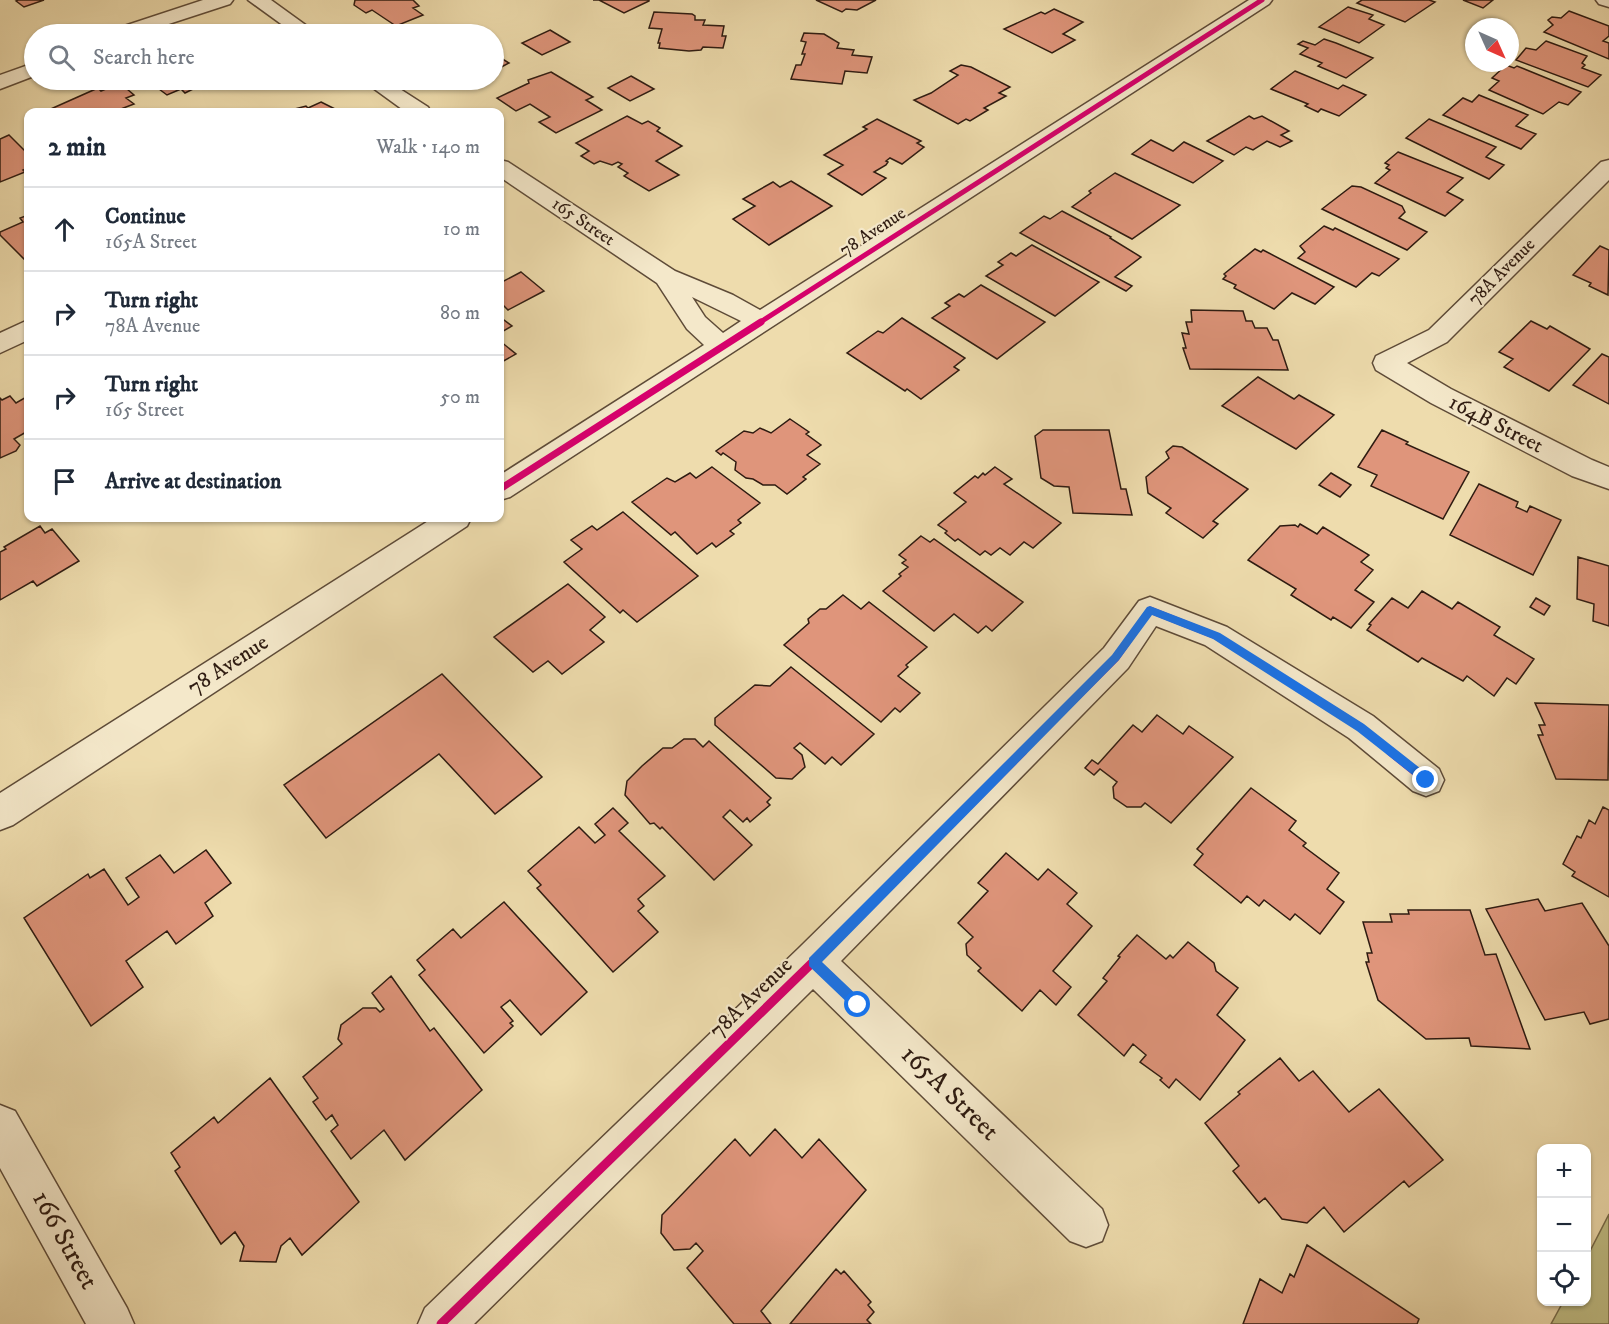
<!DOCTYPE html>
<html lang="en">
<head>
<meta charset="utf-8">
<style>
	:root { --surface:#fff; --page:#f6f6f7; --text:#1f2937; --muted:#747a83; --line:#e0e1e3 }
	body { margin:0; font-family:"IM FELL DW Pica",serif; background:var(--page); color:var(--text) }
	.controls { position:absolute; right:18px; bottom:18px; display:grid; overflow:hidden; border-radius:12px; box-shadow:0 2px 4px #0004 }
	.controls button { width:54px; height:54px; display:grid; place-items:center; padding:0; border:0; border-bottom:2px solid var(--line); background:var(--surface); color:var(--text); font:30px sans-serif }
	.compass { position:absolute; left:1465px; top:18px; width:54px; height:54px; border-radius:50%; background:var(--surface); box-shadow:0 2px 4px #0004; rotate:135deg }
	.stop { position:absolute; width:18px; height:18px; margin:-14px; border:4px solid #1a73e8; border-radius:50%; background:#fff }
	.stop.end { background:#1a73e8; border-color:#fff; box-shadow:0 2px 6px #0008 }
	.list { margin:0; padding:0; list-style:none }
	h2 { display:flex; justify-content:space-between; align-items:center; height:78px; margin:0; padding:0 24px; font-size:26px }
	h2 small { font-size:20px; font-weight:400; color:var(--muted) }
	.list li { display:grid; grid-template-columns:39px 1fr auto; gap:18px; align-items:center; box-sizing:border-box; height:84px; padding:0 24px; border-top:2px solid var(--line) }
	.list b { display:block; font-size:22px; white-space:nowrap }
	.list p { margin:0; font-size:20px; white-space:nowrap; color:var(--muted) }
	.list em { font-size:20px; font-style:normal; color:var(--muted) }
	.icon { flex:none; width:33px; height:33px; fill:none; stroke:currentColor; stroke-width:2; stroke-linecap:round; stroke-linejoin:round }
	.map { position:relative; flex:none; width:1609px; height:1324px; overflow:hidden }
	.search { position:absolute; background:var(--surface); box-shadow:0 2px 4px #0004; left:24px; top:24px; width:480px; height:66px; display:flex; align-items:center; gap:15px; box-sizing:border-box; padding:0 21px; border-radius:33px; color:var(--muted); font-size:22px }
	.panel { position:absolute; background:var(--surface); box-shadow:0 2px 4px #0004; left:24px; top:108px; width:480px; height:414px; border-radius:12px }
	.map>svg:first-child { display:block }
	.green { fill:#c0be85; stroke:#776c4b; stroke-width:1.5 }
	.building { fill:#df957b; stroke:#2e1b11; stroke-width:1.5 }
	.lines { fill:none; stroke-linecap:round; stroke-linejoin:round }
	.minor-casing { stroke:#5e4b38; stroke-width:3 }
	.tertiary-casing { stroke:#5e4b38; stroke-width:3 }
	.minor { fill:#f4e8ca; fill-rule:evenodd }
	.tertiary { fill:#f4e8ca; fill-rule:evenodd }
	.cycleway-far2-casing { stroke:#f4e8ca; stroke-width:8 }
	.cycleway-far1-casing { stroke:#f4e8ca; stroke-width:10 }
	.cycleway-casing { stroke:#f4e8ca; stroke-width:13 }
	.cycleway-far2 { stroke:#d6006c; stroke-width:5 }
	.cycleway-far1 { stroke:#d6006c; stroke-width:7 }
	.cycleway { stroke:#d6006c; stroke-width:9 }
	.route { fill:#1a73e8 }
	.labels { text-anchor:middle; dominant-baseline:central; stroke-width:4.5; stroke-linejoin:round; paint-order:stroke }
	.far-street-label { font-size:18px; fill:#2e1b11; stroke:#f4e8ca }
	.street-label { font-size:22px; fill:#2e1b11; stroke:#f4e8ca }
	.near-street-label { font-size:27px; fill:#2e1b11; stroke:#f4e8ca }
</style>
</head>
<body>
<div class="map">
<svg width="1609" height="1324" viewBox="0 0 1609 1324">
	<rect width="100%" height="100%" fill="#eedcad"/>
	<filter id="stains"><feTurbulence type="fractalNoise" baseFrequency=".00333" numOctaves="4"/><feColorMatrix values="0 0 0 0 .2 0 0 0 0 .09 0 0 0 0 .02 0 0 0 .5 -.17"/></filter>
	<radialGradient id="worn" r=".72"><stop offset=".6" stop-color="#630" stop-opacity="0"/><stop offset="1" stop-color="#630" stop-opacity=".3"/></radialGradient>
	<path class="green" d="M1609,1214V1324H1551L1563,1302H1586L1587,1257Z"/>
	<path class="building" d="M44,0L24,7L16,1L18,0Z
		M355,0H413L419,6L413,8L423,15L396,26L372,10L366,13L354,5Z
		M593,0H649V1L624,13L599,0Z
		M816,0H876L857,10L846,9L842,12Z
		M1362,0H1429L1435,2L1405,22L1357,3Z
		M1463,0H1493L1483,8Z
		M1348,7L1373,15L1369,19L1384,25L1359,43L1319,27Z
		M1054,9L1083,22L1063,34L1075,40L1052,53L1004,29L1041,12L1045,14Z
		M1569,11L1609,26V36L1603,41L1609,43V59L1544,32L1553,25L1548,20L1552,17L1561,18Z
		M654,12L692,14L695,16V20H705L703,25L724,26L722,36H726L723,48L703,47L701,50L689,51L659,48L660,43H658L662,29L649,28Z
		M550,30L570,42L542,55L522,43Z
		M804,33L824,34L839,43L837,48L854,50L852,55L872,57L867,73L845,71L842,84L791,79L796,65H801L805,54H802L806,42L801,41Z
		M1324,39L1336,43L1373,58L1346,78L1318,66L1322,63L1300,54L1308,48L1298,44L1303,41L1315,45Z
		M1546,41L1587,56L1582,63L1585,65L1582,68L1601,75L1588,87L1516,60L1526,48L1536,50Z
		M494,51L498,54L496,55L509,63L494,71Z
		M961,65L971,67L1010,87L999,93L1006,96L984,108L988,110L970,121L966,119L958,124L914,100L931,93L958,75L950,71Z
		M1506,65L1514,68L1517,66L1581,92L1568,105L1559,102L1543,114L1489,90L1499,81L1492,78Z
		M1295,71L1338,89L1343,85L1366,95L1339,116L1321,109L1318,112L1305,106L1308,104L1271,89Z
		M551,72L593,97L586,100L602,110L556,133L539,122L550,117L530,104L516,111L497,98L529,83L528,80Z
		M631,76L654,89L630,101L608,88Z
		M147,80H211L185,93L181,89L167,95Z
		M120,83L134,95L126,98L134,104L113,112H44L98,88L101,91Z
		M1479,95L1528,115L1516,126L1536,134L1521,149L1443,115L1463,98L1472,102Z
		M321,102L341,112H283L306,106L308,108Z
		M627,116L642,124L648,121L660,128L657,131L682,146L656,161L679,175L649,191L624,176L628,173L618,167L622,164L618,162L612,165L600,161L594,164L581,156L589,151L576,143Z
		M1249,116L1254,119L1262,116L1289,131L1281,135L1292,141L1280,147L1267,141L1253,150L1246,147L1234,155L1207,141Z
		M877,119L921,141L917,143L924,147L902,164L890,158L886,161L888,162L886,165L874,172L886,178L862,195L828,174L843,165L824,155L867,129L863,127Z
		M1429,119L1496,147L1486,157L1504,165L1489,179L1406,138Z
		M9,135L28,154V168L23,170L25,172L0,182V139Z
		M1151,140L1173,151L1184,142L1223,161L1193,183L1132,154Z
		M1398,152L1463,178L1447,192L1463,200L1445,216L1375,183L1390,170L1386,168L1389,165L1385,163Z
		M1115,173L1180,205L1132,239L1072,207L1091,193L1089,191Z
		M791,181L832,206L769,245L733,219L755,206L743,199L773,182L780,187Z
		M1352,186L1361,187L1402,206L1405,212L1399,218L1427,232L1407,250L1322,209Z
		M1062,211L1111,237L1110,238L1141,257L1115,277L1132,286L1126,291L1020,233L1044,216L1050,219Z
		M28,215V260L26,261L0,235V232L23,222L20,218Z
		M1324,226L1333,230L1335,228L1399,259L1379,276L1372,273L1356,287L1298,258L1305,252L1300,246Z
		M1032,245L1099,282L1055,316L986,276L1003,265L998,262L1011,253L1016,256Z
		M1600,246L1609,250L1608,295L1589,286L1591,283L1573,275Z
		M1255,249L1261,252L1263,250L1334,287L1315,304L1292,293L1274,309L1234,288L1236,285L1223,279L1226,276L1224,274Z
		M521,272L544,291L508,310L500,302V283Z
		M981,285L1045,322L997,359L932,318L950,306L945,303L959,294L964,297Z
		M1191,310L1243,311L1246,321H1252L1255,328H1267L1273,340H1278L1288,370L1190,369L1183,348H1186L1182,333L1189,334L1186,322H1192Z
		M500,317L512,326L500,333Z
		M902,318L965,358L954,367L959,370L921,399L907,389L905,391L847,353L878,331L883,333Z
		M1531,321L1547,329L1550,326L1590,349L1549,391L1504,367L1513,359L1499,352Z
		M500,341L516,354L500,363Z
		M1602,354L1609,357V404L1573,385Z
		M1258,377L1294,399L1299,395L1334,415L1296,449L1222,406Z
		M10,396L16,403L28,396V431L14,439L20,445L16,451L0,458V398L2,400Z
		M790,419L809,432L806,434L821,445L807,455L820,464L803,477L806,479L787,494L775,485H763L753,479L746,478L735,470L736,462L723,453L721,455L716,451L744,431L753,433L760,428L771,433Z
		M1043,430H1109L1121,489H1126L1132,515L1073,513L1069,487L1054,486L1041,478L1035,436Z
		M1382,430L1408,442L1406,444L1469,472L1443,519L1371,486L1377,475L1358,467Z
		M1173,446L1182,447L1248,489L1213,521L1218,524L1203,538L1166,513L1171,508L1148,493L1146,477L1169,458L1166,452Z
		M712,467L760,503L738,520L741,523L730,531L734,534L716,547L712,543L697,554L675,532L671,535L632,502L667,478L675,482L690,473L696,478Z
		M995,467L1012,479L1004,484L1061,523L1033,548L1024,542L1010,555L1000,548L991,555L985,551L980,555L958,539L955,541L945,533L947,531L938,525L966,502L954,493L975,476L978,478L983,473L985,475Z
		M1331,473L1351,485L1340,497L1319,485Z
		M1479,484L1518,502L1516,507L1527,512L1530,506L1561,520L1533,575L1450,535Z
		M623,512L698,576L637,622L623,610L620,613L564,562L582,549L571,540L592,526L597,530Z
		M1300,524L1317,534L1323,527L1369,555L1361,562L1373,570L1355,590L1374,602L1351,628L1333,617L1331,620L1291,595L1296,589L1248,560L1280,526L1295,525L1298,527Z
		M40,526L45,533L52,529L79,561L37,586L33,581L0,600V552L6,549L4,547Z
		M921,536L930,542L934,539L1023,602L992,631L986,626L978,633L954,614L934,631L883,591L901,576L899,574L908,567L902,563L906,560L899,555Z
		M1578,557L1609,566V626L1593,621L1594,604L1577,599Z
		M568,584L605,617L590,630L604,642L562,674L548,661L533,672L494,637Z
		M1422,591L1452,609L1458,602L1500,627L1494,635L1534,659L1516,684L1507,678L1494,696L1467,676L1463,681L1422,658L1418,662L1367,630L1371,625L1369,624L1392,598L1408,608Z
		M843,595L861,609L869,602L927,647L906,665L908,667L898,676L920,693L900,712L895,708L881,722L784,645L809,623L808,619L820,609H826Z
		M1536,598L1550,606L1544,615L1530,607Z
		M791,667L874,734L841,765L832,757L825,764L800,743L794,748L802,755L805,767L792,779L776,778L715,725V718L755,685L770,686Z
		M442,674L542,777L495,814L439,754L326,838L284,785Z
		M1535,703L1609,705L1608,780L1556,779L1538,735H1543L1539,725H1545Z
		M1157,715L1183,734L1189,726L1233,757L1171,823L1145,803L1141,807H1127L1114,798L1113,787L1117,782L1100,769L1094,775L1085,768L1092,760L1098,764L1133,725L1142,732Z
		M684,739H695L703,747L709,741L771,798L767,802L770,805L750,822L747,818L743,822L730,810L723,817L752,845L714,880L662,827L660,829L654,823L650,824L625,795L627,781L642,766L663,748H672Z
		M1251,788L1296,821L1289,830L1306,843L1303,846L1339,873L1327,889L1344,902L1320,934L1295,914L1290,920L1264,900L1259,906L1247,896L1241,903L1194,865L1203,854L1197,849Z
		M1603,807L1609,810V897L1572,876L1575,872L1563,864L1577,836L1581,838L1589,820L1595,824Z
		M613,808L628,823L619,831L665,876L638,899L644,906L638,911L658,932L613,972L537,888L541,885L528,871L579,827L595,843L605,835L595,824Z
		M206,850L231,883L205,903L213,916L176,944L167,931L126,961L143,987L91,1026L24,918L88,874L90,878L104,869L128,905L139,897L126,878L160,855L174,873Z
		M1006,853L1038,880L1048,869L1077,893L1067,904L1092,926L1053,971L1071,987L1056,1005L1040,990L1022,1011L978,971L981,968L967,955L966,944L973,937L958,923L988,891L978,883Z
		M1538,899L1545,911L1582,903L1609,946V1019L1590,1024L1584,1012L1545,1020L1486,909Z
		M504,902L587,992L541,1035L510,1000L501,1007L513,1021L510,1023L513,1026L484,1053L419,975L425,970L417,960L453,929L461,938Z
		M1408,910H1470L1485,955L1496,954L1530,1049L1471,1046L1469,1038L1426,1039L1378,1000L1366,962H1369L1367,953H1372L1363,922H1392L1390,914H1409Z
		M1137,935L1166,959L1170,955L1173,958L1188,942L1214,963L1216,971L1238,988L1217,1015L1245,1040L1200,1100L1176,1079L1169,1088L1160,1080L1162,1078L1140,1062L1146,1055L1133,1044L1124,1056L1078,1015L1107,981L1103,978L1120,957L1118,956Z
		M391,976L430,1031L434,1028L482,1090L405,1160L384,1130L351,1159L331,1131L338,1125L332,1115L326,1120L313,1102L318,1098L303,1077L342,1044L338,1039L341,1025L363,1008H376L380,1012L384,1009L372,993Z
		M1280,1058L1299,1081L1313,1071L1349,1112L1379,1089L1443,1160L1409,1187L1404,1181L1344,1232L1324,1207L1307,1223L1282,1219L1265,1198L1259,1203L1233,1171L1239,1166L1205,1123L1240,1094L1238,1092Z
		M270,1078L359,1202L302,1255L290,1238L281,1246L276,1262L240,1261L244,1246L235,1232L221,1244L175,1171L180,1167L171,1153L214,1117L218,1123Z
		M775,1129L802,1158L819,1139L866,1190L761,1311L771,1324H734L687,1268L703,1251L696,1243L690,1249L674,1250L661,1233L662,1215L735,1139L750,1156Z
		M1307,1245L1419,1319L1417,1324H1243L1260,1279L1282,1293L1290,1274L1294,1277Z
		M836,1269L841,1274L844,1271L871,1302L868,1305L874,1312L867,1320L871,1324H790Z"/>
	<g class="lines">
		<defs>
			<path id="minor" d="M203,0H233L230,4L138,34H109L112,30Z
				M248,0H271L318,34H295Z
				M1249,0H1272L1269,4L510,497L500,500V475L704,345L687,329L657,283L500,177V160L508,162L675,271L733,295L760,310ZM692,297L741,321L723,333L705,317Z
				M34,63V76L0,89V75Z
				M362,80H386L428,107L431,112H406Z
				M1609,160V180L1447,342L1407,363L1451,389L1592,460L1609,467V489L1572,476L1431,403L1376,370L1373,363L1376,356L1429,330L1601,162Z
				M28,320V340L0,353V333Z
				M433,518H471L467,526L13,825L0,830V793Z
				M1150,597L1227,627L1373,716L1439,769L1444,780L1439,791L1426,796L1413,791L1349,738L1205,645L1156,626L1128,668L841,961L1102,1209L1108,1225L1102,1241L1086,1247L1070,1241L813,989L474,1324H418L425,1308L799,948L1104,648L1139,601Z
				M0,1105L15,1111L127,1308L134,1324H86L0,1168Z"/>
			<path id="tertiary" d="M1596,0H1609V7L1599,4Z"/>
		</defs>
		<use href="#minor" class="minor-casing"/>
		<use href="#tertiary" class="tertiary-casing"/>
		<use href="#minor" class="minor"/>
		<use href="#tertiary" class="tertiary"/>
		<defs>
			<path id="cycleway-far2" d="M759,323L1262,0"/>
			<path id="cycleway-far1" d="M500,489L761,322
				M1022,752L1116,658L1150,610L1216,636L1361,727L1392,752"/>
			<path id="cycleway" d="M1390,751L1426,780
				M441,1324L813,962L1023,751"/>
		</defs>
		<use href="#cycleway-far2" class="cycleway-far2-casing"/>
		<use href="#cycleway-far1" class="cycleway-far1-casing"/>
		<use href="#cycleway" class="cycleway-casing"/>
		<use href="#cycleway-far2" class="cycleway-far2"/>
		<use href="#cycleway-far1" class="cycleway-far1"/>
		<use href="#cycleway" class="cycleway"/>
	</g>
	<path class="route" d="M1150,606L1220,633L1364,724L1430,776V783H1423L1357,731L1213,639L1152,615L1119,660L822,962L862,1000V1009H854L809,966V958L1112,655L1147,607Z"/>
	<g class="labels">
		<g class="far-street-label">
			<text transform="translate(583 222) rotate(34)">165 Street</text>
			<text transform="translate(873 232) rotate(-33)">78 Avenue</text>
			<text transform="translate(1502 272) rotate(-45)">78A Avenue</text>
		</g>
		<g class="street-label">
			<text transform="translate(1496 424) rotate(27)">164B Street</text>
			<text transform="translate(228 665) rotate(-33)">78 Avenue</text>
			<text transform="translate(751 998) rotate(-44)">78A Avenue</text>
		</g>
		<g class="near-street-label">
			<text transform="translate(950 1093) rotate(44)">165A Street</text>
			<text transform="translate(65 1240) rotate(61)">166 Street</text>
		</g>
	</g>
	<rect width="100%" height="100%" filter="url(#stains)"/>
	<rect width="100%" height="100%" fill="url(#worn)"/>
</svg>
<div class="controls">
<button>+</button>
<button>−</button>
<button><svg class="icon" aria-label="locate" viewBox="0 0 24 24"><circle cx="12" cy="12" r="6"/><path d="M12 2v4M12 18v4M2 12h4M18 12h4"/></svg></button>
</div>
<svg class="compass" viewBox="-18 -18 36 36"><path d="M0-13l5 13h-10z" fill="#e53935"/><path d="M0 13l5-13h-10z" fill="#747a83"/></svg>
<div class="stop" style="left:858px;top:1005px"></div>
<div class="stop end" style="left:1426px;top:780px"></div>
<div class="search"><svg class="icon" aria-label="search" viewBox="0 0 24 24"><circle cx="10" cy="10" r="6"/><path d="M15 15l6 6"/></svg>Search here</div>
<section class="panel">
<h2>2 min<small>Walk · 140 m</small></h2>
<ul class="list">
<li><svg class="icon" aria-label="ahead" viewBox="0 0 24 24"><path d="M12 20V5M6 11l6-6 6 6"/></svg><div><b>Continue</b><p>165A Street</p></div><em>10 m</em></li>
<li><svg class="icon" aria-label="right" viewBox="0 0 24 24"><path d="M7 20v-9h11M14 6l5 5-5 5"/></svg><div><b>Turn right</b><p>78A Avenue</p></div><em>80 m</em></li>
<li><svg class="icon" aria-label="right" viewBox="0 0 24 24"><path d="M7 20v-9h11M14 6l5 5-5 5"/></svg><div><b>Turn right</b><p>165 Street</p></div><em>50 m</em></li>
<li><svg class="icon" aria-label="arrive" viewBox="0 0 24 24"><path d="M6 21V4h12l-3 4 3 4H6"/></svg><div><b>Arrive at destination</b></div></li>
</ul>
</section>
</div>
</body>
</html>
